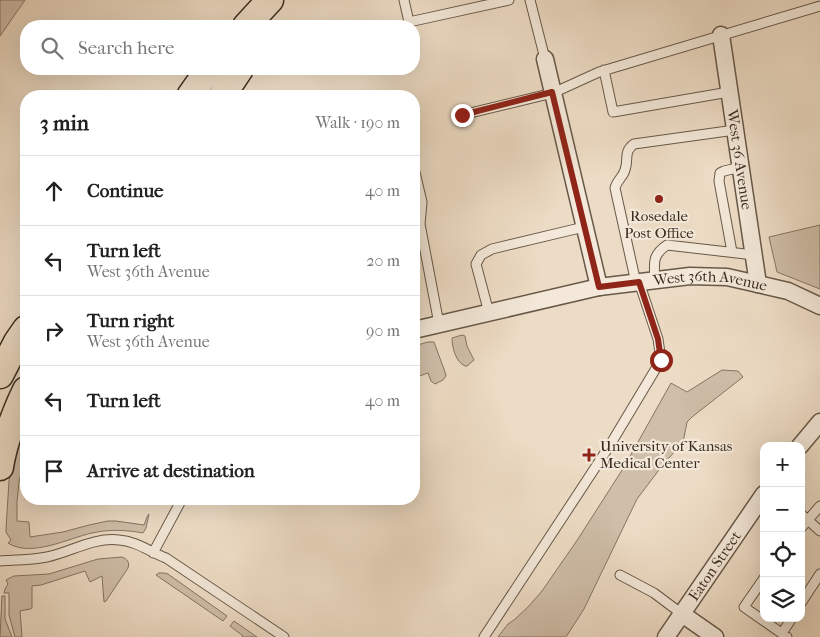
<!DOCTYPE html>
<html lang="en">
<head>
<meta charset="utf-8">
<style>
	:root { --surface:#fff; --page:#f2f2f2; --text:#222; --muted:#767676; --line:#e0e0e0 }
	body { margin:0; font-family:"IM FELL French Canon",serif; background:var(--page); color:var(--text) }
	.controls { position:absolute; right:15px; bottom:15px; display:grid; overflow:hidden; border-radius:10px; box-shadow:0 5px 20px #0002 }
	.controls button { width:45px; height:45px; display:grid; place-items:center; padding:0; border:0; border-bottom:1px solid var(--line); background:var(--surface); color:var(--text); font:25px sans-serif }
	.stop { position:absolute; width:15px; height:15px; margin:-11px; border:4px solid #8f2418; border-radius:50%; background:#fff }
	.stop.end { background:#8f2418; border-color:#fff; box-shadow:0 1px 5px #0008 }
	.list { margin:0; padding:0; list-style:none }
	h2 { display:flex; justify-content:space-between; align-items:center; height:65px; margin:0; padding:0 20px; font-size:21px }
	h2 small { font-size:16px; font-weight:400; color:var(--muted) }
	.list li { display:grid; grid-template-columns:32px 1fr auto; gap:15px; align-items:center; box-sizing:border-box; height:70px; padding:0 20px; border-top:1px solid var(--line) }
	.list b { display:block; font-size:19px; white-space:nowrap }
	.list p { margin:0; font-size:16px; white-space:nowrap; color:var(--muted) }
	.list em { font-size:16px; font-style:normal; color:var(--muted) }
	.icon { flex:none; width:28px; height:28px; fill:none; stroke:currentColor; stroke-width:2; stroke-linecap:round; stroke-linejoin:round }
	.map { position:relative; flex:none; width:820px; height:637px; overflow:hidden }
	.search { position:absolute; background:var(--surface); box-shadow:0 5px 20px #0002; left:20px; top:20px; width:400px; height:55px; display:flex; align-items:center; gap:12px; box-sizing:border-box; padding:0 18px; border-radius:20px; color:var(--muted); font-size:19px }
	.panel { position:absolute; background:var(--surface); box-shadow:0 5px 20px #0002; left:20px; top:90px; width:400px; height:415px; border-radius:20px }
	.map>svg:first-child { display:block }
	.green { fill:#cfbea9; stroke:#847564 }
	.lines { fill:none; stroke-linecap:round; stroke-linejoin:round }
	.lane-casing { stroke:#675848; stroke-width:11 }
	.street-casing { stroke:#675848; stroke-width:19 }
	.primary-casing { stroke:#3a2c1f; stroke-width:29 }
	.lane { stroke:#f3e8d9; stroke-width:9 }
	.street { stroke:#f3e8d9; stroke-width:16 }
	.primary { stroke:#eddcc5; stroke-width:26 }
	.route { stroke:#8f2418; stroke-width:6 }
	.poi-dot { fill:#8f2418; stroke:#f3e8d9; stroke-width:2 }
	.labels { text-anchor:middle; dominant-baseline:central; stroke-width:4.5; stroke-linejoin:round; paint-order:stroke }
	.street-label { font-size:15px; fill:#3a2c1f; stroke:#f3e8d9 }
	.poi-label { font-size:15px; fill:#3a2c1f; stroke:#f3e8d9 }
</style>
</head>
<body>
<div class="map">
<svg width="820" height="637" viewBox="0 0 820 637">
	<rect width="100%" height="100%" fill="#eddcc5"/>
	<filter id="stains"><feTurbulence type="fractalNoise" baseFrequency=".004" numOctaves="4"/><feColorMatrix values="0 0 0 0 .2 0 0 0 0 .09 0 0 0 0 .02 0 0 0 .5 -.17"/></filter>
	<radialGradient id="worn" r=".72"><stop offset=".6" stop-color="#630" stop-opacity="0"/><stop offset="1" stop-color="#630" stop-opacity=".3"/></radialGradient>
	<path class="green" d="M0,0H25L0,36Z
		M820,225V289L777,272L769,237Z
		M462,335L465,336L467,346L474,360L467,366H465C456,362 452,348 452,338Z
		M428,342H434L445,372L446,376L443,380L435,384L431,381L428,373L414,378V346Z
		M722,370L738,371L743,377L692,417L687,422L683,443L665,462L637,499L584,609L566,637H498L508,624L514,620L528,607L542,591L578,539L624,467L671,383L687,392Z
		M26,417V454L19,482L17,502V521L29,522L30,537L63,532L89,525L108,521H116L144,525L147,517L149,514L146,528L143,533C126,530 110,529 92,533C69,538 31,558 8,543L11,540L6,532V529L9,481L12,464Z
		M122,557C127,559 130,562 128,568L106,601L104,602L102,576L90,582L85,571L41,585L32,586V608L30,609L20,611L22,637H15L9,615V593H4L5,589L8,584L6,580L14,576L49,574L98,559Z
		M159,573H164L168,574L227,616L223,621L156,575Z
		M2,596H5V619L12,637H0Z
		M234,621L254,635L257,637H242L243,636L230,626Z"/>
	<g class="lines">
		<defs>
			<path id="lane" d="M404,0L409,22L509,0
				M530,0L545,59
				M604,70L613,112L729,92
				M462,115L553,93L599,72L820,6
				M414,168L422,202L420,224L439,324
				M732,252L719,181L720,173L724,171L741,167
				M655,280C654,263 652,255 667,245L754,255
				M636,283L615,188C617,180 623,177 625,170C629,159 623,152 634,144L735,130
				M489,313L476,264L481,255L492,249L584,227
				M801,514L820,531
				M801,528L820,506
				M153,553L182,499
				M0,561C15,560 32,560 47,557C71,552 93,537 119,540C136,541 150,552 166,558L284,637
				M620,575L654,593L682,614
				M764,578L744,607L787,637
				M801,603L820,574
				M782,633L792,618
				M484,637L610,445L661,360L658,339L639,282"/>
			<g id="street">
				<path id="s1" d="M721,35L758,284"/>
				<path d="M545,59L599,287"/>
				<path id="s2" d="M414,330L599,287L690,276L727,277L758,284L788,291L820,306"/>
				<path d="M800,446L820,422"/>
				<path d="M682,614L715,637"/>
				<path id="s3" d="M666,637L764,494"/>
			</g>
			<path id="primary" d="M246,26L270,0
				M190,96L209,69
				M222,96L240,69
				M0,375L17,342L26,329
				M0,467C3,445 16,410 26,390"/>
		</defs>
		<use href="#lane" class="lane-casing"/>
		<use href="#street" class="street-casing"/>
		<use href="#primary" class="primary-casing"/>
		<use href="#lane" class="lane"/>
		<use href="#street" class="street"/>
		<use href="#primary" class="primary"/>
	</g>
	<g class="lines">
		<path class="route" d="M462,115L552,92L599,287L639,282L658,339L661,360"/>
	</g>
	<g class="poi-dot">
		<circle cx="659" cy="199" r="5"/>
		<path d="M586.5 447.5h5v5h5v5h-5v5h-5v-5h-5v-5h5z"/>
	</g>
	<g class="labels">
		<g class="street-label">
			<text stroke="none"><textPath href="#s1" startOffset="126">West 36 Avenue</textPath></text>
			<text stroke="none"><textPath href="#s2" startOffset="302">West 36th Avenue</textPath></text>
			<text stroke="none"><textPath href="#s3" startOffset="86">Eaton Street</textPath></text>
		</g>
		<g class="poi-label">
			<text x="659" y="216">Rosedale<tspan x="659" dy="17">Post Office</tspan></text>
			<text x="600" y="446" text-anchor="start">University of Kansas<tspan x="600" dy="17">Medical Center</tspan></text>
		</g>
	</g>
	<rect width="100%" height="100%" filter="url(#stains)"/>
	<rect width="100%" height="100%" fill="url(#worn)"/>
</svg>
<div class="controls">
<button>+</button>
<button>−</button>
<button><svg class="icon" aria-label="locate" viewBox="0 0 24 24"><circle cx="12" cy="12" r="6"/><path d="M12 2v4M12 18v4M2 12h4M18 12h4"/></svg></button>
<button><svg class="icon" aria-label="layers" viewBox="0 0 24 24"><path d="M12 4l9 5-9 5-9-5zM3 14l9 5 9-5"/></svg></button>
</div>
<div class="stop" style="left:661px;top:360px"></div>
<div class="stop end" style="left:462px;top:115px"></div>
<div class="search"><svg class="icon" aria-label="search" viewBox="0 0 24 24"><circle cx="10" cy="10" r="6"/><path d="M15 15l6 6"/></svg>Search here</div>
<section class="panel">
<h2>3 min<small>Walk · 190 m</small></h2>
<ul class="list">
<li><svg class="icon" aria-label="ahead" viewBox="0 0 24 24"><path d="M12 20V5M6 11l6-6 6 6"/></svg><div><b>Continue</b></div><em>40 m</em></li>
<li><svg class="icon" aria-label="left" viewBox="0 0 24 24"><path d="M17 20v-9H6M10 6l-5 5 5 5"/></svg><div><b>Turn left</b><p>West 36th Avenue</p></div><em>20 m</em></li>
<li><svg class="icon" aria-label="right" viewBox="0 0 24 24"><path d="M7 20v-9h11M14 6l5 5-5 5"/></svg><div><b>Turn right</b><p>West 36th Avenue</p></div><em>90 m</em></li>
<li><svg class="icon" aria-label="left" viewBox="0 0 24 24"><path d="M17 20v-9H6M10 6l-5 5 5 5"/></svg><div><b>Turn left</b></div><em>40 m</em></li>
<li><svg class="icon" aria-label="arrive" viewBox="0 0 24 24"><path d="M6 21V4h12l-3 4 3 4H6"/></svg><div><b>Arrive at destination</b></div></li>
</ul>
</section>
</div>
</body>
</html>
